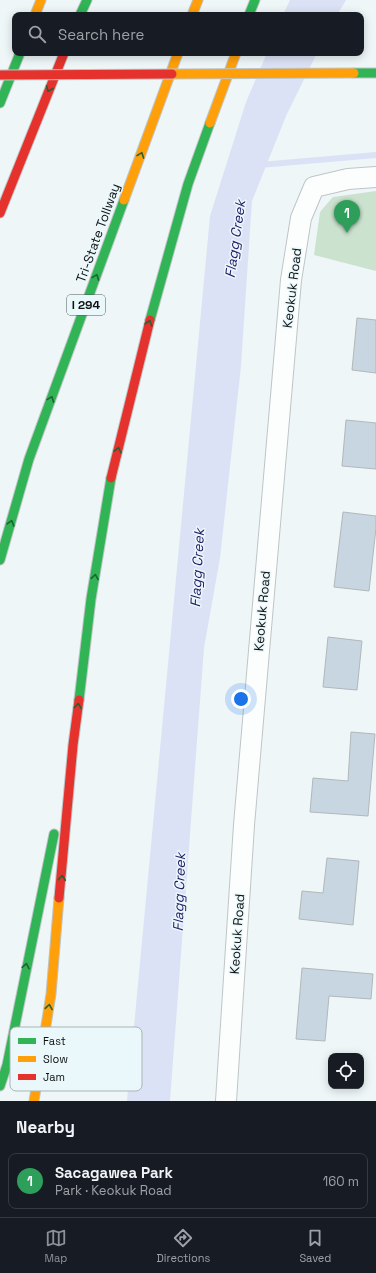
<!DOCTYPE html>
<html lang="en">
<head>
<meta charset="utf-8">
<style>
	:root { --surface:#171b24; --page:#242831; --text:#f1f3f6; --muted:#9ea1a6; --line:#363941; --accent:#8c9099 }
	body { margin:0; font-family:"Space Grotesk",sans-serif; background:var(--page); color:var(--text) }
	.controls { position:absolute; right:12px; bottom:12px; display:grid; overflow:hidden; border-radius:8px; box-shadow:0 2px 10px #0003 }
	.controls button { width:36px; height:36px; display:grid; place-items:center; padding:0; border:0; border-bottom:1px solid var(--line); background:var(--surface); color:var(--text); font:20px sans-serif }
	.you { position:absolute; left:241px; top:699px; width:14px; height:14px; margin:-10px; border:3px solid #fff; border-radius:50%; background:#1a73e8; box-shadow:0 0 0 6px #1a73e833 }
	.badge { display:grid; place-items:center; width:26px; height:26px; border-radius:50%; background:var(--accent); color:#fff; font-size:13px; font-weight:700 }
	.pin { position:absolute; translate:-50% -33px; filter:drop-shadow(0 1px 2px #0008) }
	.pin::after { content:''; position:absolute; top:21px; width:14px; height:12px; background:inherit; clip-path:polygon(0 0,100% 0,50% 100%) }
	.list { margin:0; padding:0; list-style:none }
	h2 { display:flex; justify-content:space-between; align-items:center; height:52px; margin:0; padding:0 16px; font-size:17px }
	h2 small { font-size:13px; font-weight:400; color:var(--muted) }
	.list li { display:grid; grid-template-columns:26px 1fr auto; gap:12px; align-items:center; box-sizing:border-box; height:56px; margin:0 8px 8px; padding:0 8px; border:1px solid var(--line); border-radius:8px }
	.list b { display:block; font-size:15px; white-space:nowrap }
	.list p { margin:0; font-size:13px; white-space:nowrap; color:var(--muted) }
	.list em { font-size:13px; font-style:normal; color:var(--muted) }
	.icon { flex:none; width:22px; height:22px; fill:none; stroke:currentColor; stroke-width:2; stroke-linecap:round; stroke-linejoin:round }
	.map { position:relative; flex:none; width:376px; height:1101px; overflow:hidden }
	.search { position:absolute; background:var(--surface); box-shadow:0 2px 10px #0003; left:12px; right:12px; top:12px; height:44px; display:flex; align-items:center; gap:10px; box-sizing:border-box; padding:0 14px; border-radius:8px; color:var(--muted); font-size:15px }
	.sheet { height:116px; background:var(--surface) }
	nav { display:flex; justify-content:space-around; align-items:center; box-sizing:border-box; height:56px; border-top:1px solid var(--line); background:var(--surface); font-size:11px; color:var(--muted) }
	nav a { display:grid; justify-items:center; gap:2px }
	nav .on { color:var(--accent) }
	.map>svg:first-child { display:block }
	.green { fill:#cbe2ce }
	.water { fill:#dce2f5 }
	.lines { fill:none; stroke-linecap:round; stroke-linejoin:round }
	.stream { stroke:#dce2f5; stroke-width:6 }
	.building { fill:#c8d6e1; stroke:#b2b7ba }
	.street-casing { stroke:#bfc5c6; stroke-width:22 }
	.fast-casing { stroke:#bfc5c6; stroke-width:11 }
	.slow-casing { stroke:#bfc5c6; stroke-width:11 }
	.jam-casing { stroke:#bfc5c6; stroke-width:11 }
	.street { stroke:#fcfefe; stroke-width:20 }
	.fast { stroke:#30b455; stroke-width:9 }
	.slow { stroke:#ff9f0a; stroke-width:9 }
	.jam { stroke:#e5322d; stroke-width:9 }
	.slow-bridge-casing { stroke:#bfc5c6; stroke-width:11; stroke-linecap:butt }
	.jam-bridge-casing { stroke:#bfc5c6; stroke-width:11; stroke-linecap:butt }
	.slow-bridge { stroke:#ff9f0a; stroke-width:9 }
	.jam-bridge { stroke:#e5322d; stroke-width:9 }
	.oneway { stroke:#1f6334 }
	.labels { text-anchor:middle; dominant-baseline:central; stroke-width:3; stroke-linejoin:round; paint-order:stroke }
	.shield { fill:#ebf8fb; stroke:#505759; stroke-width:1 }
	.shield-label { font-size:12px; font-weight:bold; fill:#0e1213 }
	.street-label { font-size:13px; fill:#0e1213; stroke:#ebf8fb }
	.water-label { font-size:14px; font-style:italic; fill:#211b64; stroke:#ebf8fb }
	.key { fill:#ebf8fb; stroke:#a9b3b5; stroke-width:1 }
	.key-label { font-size:11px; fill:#0e1213 }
</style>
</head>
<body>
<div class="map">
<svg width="376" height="1101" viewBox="0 0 376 1101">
	<rect width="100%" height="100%" fill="#eef6f8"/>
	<path class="green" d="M376,191V271L314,255L320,212L333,197Z"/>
	<path class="water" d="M290,0H346L337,15H283Z
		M267,53H317L286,116L252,201L241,366L220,558L204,648L170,1101H127L210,216L246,102Z"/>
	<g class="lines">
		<path class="stream" d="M260,165L376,155"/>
	</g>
	<path class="building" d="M357,318L376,320V373L352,370Z
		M346,420L376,423V469L342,466Z
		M343,512L376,516V528L369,591L334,587Z
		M328,637L362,641L357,690L323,687Z
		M351,732L375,734L368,816L310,812L313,778L348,781Z
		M327,858L359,861L353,925L299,919L302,891L323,893Z
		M302,968L373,974L371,999L329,996L325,1041L296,1039Z"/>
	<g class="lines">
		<defs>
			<path id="street" d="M226,1101L244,825L291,280L301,218L314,187L348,179L376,177"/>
			<path id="fast" d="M80,15L87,0
				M249,15L255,0
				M354,73H376
				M0,103L20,53
				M150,320L188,184L210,123
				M0,560L29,459L124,200
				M79,700L91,599L111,478
				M0,1086L7,1065L54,834"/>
			<path id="slow" d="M35,15L41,0
				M192,15L198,0
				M210,123L236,53
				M124,200L178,53
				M34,1101L51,994L59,898"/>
			<path id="jam" d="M0,213L64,53
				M111,478L150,320
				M59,898L73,745L79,700"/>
		</defs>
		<use href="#street" class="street-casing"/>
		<use href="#fast" class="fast-casing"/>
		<use href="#slow" class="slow-casing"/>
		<use href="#jam" class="jam-casing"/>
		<use href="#street" class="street"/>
		<use href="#fast" class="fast"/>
		<use href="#slow" class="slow"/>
		<use href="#jam" class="jam"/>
		<defs>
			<path id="slow-bridge" d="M172,74L354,73"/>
			<path id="jam-bridge" d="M0,75L172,74"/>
		</defs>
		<use href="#slow-bridge" class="slow-bridge-casing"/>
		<use href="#jam-bridge" class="jam-bridge-casing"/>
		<use href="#slow-bridge" class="slow-bridge"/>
		<use href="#jam-bridge" class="jam-bridge"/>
	</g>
	<defs><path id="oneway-chevron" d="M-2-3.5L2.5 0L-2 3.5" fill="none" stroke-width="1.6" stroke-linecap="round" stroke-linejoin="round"/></defs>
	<g class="oneway">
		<use href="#oneway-chevron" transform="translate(49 89) rotate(113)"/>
		<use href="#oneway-chevron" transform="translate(141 155) rotate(-70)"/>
		<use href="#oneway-chevron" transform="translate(96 277) rotate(-70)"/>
		<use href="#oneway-chevron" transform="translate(149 323) rotate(-74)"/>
		<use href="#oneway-chevron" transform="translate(51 399) rotate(-70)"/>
		<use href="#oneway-chevron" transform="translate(118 450) rotate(-76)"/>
		<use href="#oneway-chevron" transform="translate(11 523) rotate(-74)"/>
		<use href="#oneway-chevron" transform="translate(95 577) rotate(-81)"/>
		<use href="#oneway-chevron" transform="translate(78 706) rotate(-83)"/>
		<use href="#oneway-chevron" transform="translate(62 878) rotate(-85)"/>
		<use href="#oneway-chevron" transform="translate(26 966) rotate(-79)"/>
		<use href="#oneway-chevron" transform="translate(49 1007) rotate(-81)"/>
	</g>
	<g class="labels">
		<rect class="shield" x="67" y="295" width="38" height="20" rx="3"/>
		<g class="shield-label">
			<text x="86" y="305">I 294</text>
		</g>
		<g class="street-label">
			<text transform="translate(98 233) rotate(-70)">Tri-State Tollway</text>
			<text transform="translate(292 288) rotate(-83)">Keokuk Road</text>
			<text transform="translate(262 611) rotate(-85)">Keokuk Road</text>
			<text transform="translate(237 934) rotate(-86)">Keokuk Road</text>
		</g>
		<g class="water-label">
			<text transform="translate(235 239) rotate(-82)">Flagg Creek</text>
			<text transform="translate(197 568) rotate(-87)">Flagg Creek</text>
			<text transform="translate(179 892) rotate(-88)">Flagg Creek</text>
		</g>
	</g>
	<rect x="10" y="1027" width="132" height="64" rx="6" class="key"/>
	<rect x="18" y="1038" width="18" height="6" fill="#30b455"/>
	<rect x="18" y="1056" width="18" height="6" fill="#ff9f0a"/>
	<rect x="18" y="1074" width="18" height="6" fill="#e5322d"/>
	<g class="key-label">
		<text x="43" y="1045">Fast</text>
		<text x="43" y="1063">Slow</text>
		<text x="43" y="1081">Jam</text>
	</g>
</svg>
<div class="controls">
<button><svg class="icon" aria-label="locate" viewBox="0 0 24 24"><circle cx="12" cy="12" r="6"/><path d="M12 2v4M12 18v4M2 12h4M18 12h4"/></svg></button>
</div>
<div class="you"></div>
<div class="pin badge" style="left:347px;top:233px;background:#2e9e5b">1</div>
<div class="search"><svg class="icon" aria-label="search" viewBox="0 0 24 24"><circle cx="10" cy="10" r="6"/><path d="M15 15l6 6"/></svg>Search here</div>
</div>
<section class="sheet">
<h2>Nearby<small></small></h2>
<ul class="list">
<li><span class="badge" style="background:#2e9e5b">1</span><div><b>Sacagawea Park</b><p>Park · Keokuk Road</p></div><em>160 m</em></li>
</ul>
</section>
<nav>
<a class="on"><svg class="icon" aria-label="map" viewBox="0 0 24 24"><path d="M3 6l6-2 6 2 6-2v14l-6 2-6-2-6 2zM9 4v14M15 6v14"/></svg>Map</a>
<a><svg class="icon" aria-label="directions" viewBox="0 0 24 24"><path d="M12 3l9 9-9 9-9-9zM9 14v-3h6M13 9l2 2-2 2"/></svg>Directions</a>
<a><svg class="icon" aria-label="saved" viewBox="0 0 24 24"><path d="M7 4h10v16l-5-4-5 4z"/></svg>Saved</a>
</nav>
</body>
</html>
